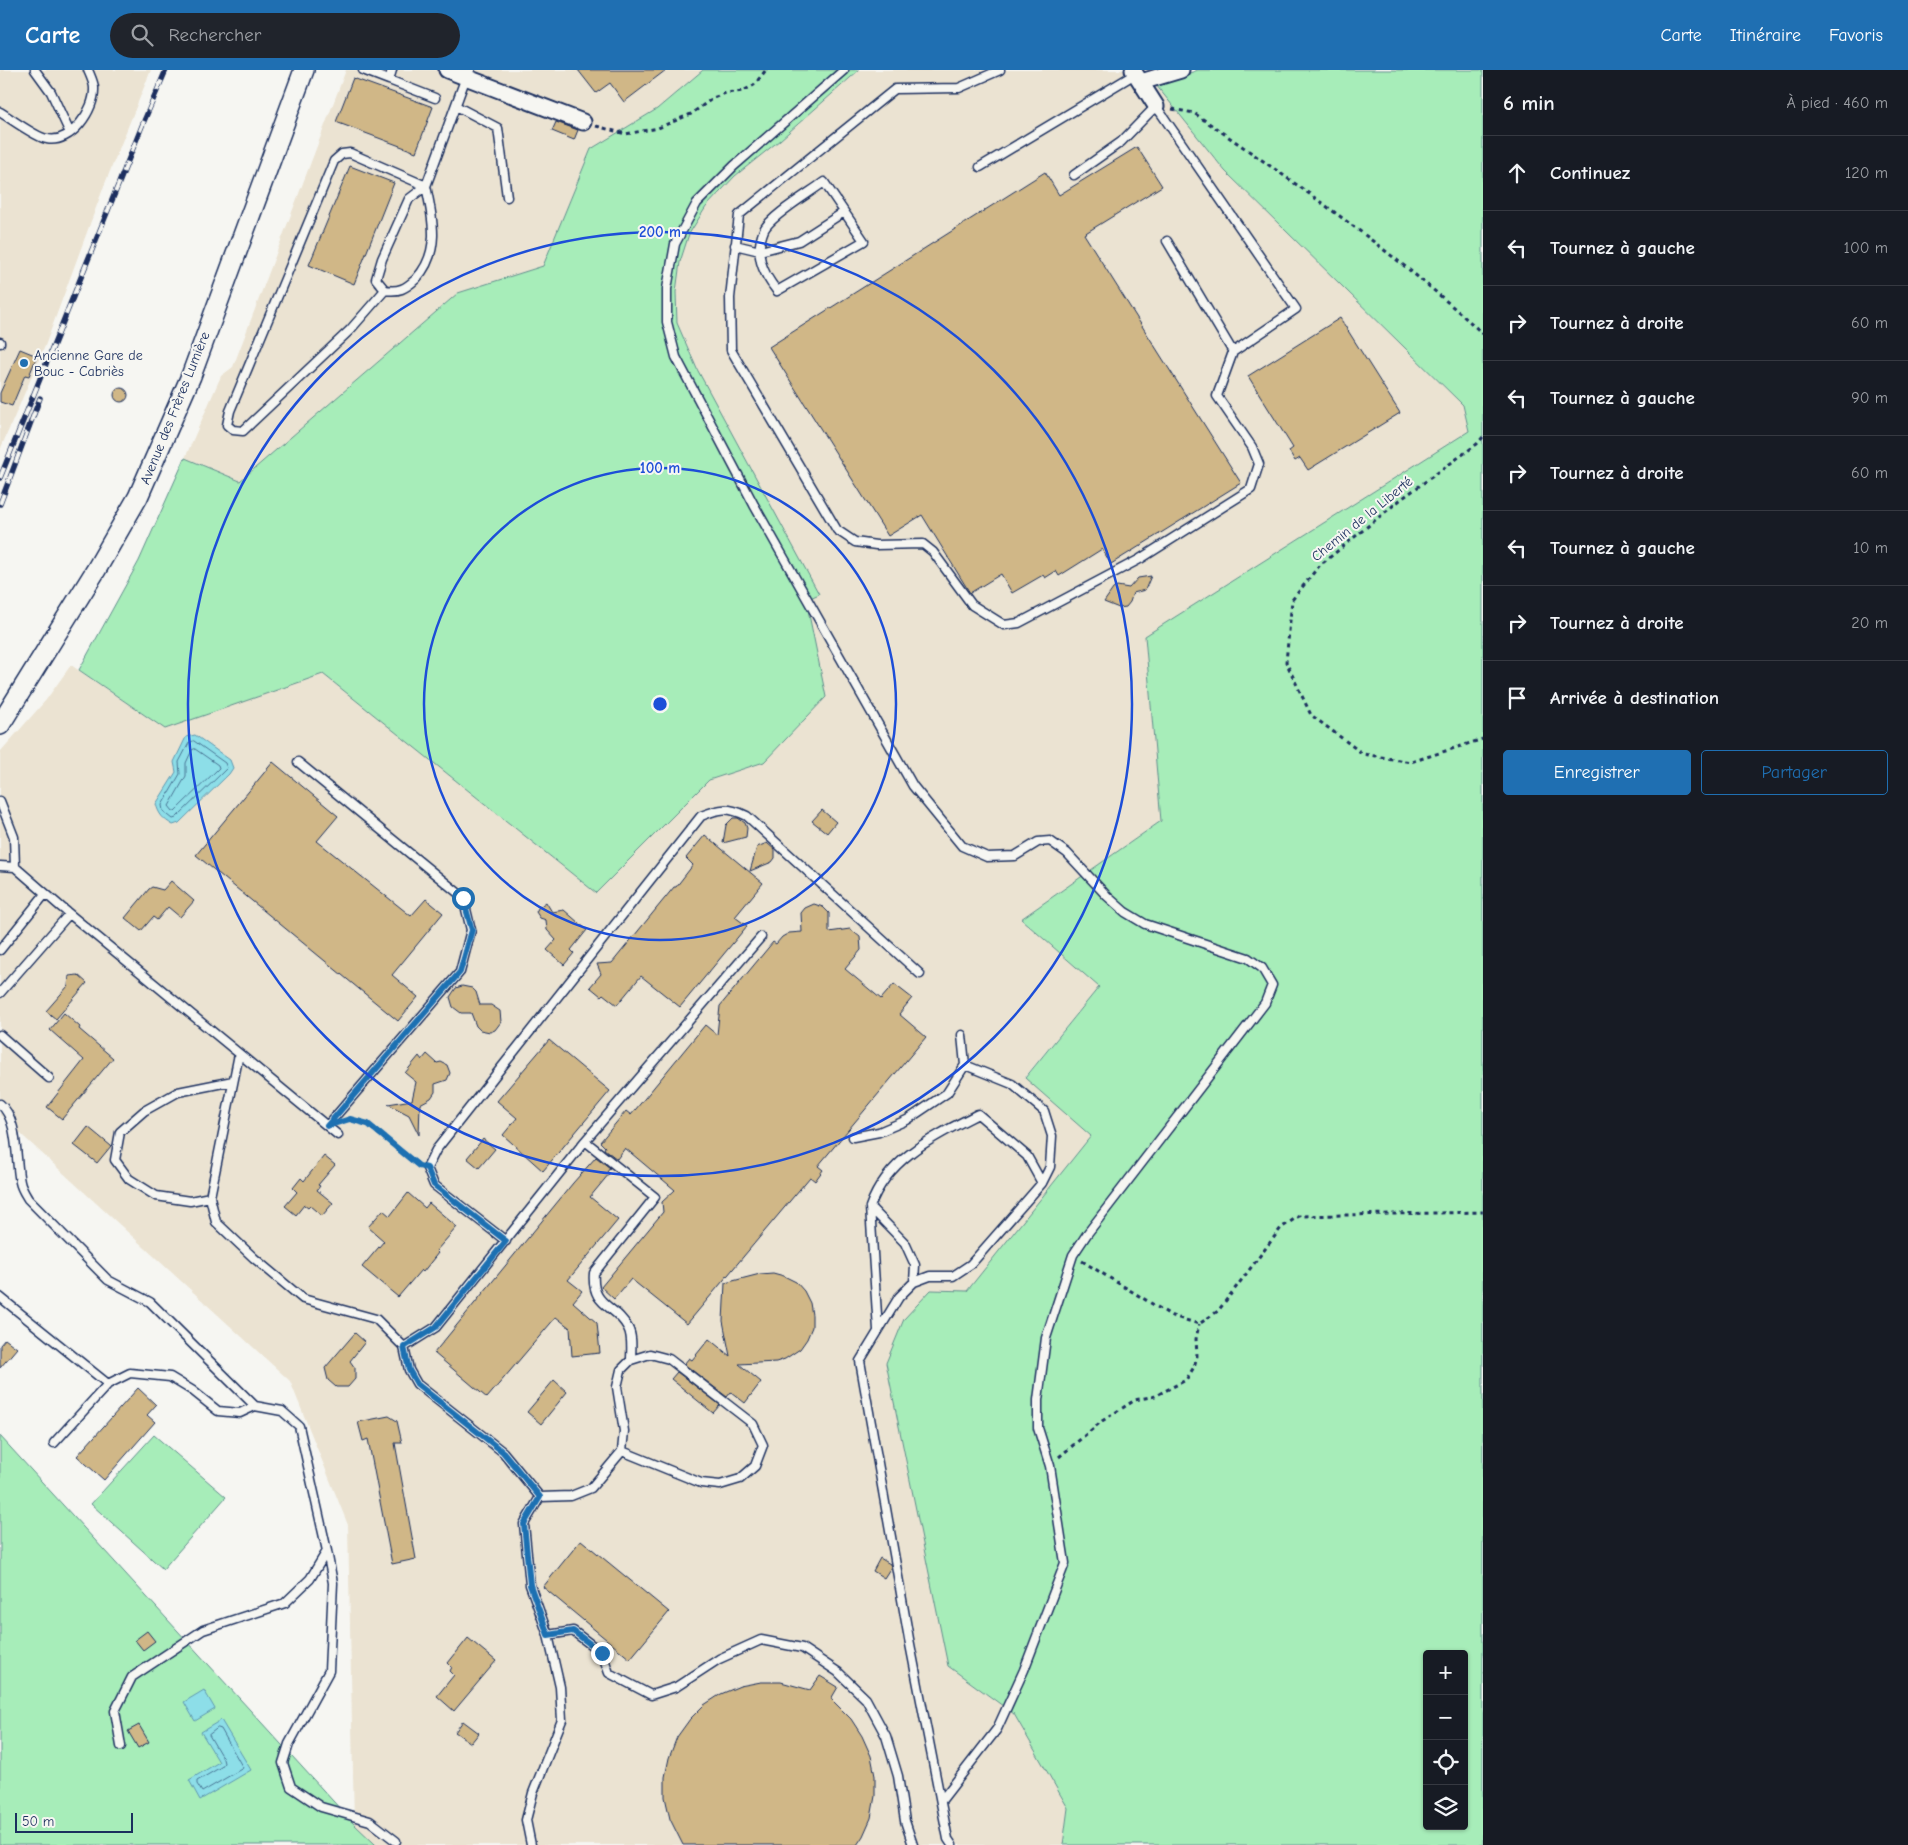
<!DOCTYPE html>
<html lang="fr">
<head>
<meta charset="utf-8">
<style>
	:root { --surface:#171b24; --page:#20242c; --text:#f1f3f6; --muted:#9ea1a6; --line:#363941; --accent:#1f6fb2 }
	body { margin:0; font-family:"Comic Neue",sans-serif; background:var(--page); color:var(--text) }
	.controls { position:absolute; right:15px; bottom:15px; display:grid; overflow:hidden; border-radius:5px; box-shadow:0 1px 4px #0004 }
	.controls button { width:45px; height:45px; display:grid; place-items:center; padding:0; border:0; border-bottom:1px solid var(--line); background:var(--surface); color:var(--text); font:25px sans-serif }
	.scale { position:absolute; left:15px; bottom:12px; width:118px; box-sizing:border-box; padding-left:5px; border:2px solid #1b2f5e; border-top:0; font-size:14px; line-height:18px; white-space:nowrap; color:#1b2f5e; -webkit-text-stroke:4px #f6f6f2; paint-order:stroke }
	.stop { position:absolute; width:15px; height:15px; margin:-11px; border:4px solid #1f6fb2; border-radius:50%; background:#fff }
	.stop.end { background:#1f6fb2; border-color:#fff; box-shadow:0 1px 5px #0008 }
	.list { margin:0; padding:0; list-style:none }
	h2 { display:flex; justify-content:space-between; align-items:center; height:65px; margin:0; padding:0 20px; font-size:21px }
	h2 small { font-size:16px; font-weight:400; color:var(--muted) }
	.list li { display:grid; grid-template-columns:32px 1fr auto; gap:15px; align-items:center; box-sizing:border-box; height:75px; padding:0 20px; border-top:1px solid var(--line) }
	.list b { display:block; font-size:19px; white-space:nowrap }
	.list em { font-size:16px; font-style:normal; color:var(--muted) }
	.actions { display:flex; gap:10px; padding:15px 20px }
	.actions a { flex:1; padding:11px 0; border:1px solid var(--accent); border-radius:5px; text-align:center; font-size:18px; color:var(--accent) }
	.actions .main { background:var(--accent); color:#fff }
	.icon { flex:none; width:28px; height:28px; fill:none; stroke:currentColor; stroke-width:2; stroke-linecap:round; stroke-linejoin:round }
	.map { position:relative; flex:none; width:1483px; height:1775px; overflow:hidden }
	header { display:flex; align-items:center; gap:30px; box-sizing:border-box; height:70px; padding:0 25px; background:var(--accent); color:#fff }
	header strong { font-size:24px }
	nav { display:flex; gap:28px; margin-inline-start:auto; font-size:18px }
	.search { width:350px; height:45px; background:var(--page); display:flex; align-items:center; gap:12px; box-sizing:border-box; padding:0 18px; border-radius:28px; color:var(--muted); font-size:19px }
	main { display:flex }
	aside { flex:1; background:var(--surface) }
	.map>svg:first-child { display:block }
	.built { fill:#ebe3d2 }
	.green { fill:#a7edb9; stroke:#618e8c; fill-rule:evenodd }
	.water { fill:#8ddee8; stroke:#5f98b1 }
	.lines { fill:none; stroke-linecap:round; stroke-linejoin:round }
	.shore { stroke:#497595; stroke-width:1 }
	.building { fill:#d0b787; stroke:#1b2f5e }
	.service-casing { stroke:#1b2f5e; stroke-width:11 }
	.minor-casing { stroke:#1b2f5e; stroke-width:19 }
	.tertiary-casing { stroke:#1b2f5e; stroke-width:22 }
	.path { stroke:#1b2f5e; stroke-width:3; stroke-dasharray:4 4; stroke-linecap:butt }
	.service { stroke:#f6f6f2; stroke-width:8 }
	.minor { stroke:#f6f6f2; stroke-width:15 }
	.tertiary { stroke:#f6f6f2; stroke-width:19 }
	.rail-casing { stroke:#1b2f5e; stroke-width:5.5 }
	.rail { stroke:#f6f6f2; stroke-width:4; stroke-dasharray:11; stroke-linecap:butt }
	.route { stroke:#1f6fb2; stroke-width:6 }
	.ring { fill:none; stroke:#1d4ed8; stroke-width:2.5 }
	.poi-dot { fill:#1f6fb2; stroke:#f6f6f2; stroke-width:2 }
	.labels { text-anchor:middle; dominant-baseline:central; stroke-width:4; stroke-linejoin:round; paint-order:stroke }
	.poi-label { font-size:14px; fill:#1b2f5e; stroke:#f6f6f2; text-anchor:start }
	.street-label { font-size:14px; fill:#1b2f5e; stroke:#f6f6f2 }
	.centre { fill:#1d4ed8; stroke:#f6f6f2; stroke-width:2.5 }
	.ring-label { font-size:15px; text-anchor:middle; font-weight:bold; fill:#1d4ed8; stroke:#f6f6f2; stroke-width:4; stroke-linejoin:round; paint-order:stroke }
</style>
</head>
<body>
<header>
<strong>Carte</strong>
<div class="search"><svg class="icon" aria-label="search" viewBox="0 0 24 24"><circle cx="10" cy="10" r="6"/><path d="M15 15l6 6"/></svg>Rechercher</div>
<nav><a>Carte</a><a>Itinéraire</a><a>Favoris</a></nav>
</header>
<main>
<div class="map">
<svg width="1483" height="1775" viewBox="0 0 1483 1775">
	<rect width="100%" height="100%" fill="#f6f6f2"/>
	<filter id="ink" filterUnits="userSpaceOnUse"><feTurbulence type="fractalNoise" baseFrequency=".02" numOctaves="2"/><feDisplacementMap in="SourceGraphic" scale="10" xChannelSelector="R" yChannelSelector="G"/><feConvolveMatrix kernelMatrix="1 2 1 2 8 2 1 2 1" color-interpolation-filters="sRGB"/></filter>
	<g filter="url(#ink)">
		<path class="built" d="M0,0H151L104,116L45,276L0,380Z
			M346,0H703L657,39L591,79L543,196L458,223L240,411L185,388L221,306L233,297Z
			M859,0H1142L1156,15L1225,101L1463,335L1469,361L1145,566L1161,751L1021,849L1099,917L1025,1007L1091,1066L967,1221L931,1220L948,1596L1014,1644L1068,1738L1063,1775H376L354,1754L348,1455L290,1311L0,1045V682L46,630L71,595L165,659L323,604L596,823L709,710L764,692L806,530L818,524L697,299L677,253L676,222L680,192L689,164L706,137L735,106L780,70Z"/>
		<path class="green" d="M703,0H859L780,70L735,106L706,137L689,164L680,192L676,222L677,253L697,299L819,524L806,530L826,627L764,692L709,710L596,823L323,604L165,659L79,600L139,491L185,388L240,411L458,223L543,196L591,79L657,39Z
			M1198,0H1483V1775H1063L1068,1738L1014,1644L948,1596L886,1293L904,1249L931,1220L967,1221L1091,1066L1025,1008L1099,917L1021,849L1161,751L1145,566L1469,361L1463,335L1225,101L1156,15ZM1427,1584H1464V1756H1427Z
			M154,1365L226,1427L163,1499L91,1434Z
			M0,1366L354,1754L376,1775H0Z"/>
		<path class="water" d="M195,665L230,690L233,698L229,704L179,753L173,755C163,749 159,745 156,734L176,702L174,692L186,667Z
			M204,1620L215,1639L195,1651L184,1632Z
			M221,1650L251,1700L200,1730L189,1710L219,1692L201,1662Z"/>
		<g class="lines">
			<path class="shore" d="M194,671L225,693L227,698L176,748L173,749L163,741L162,735L180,704L179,692L189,673Z
				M195,679L218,695L219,698L175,741H173L169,736L186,706V693L192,680Z
				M218,1658L221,1659L243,1698L202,1722L197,1714V1711L221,1697L224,1693L223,1689L209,1665Z"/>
		</g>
		<path class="building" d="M578,0H666L624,32L610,13L596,23Z
			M353,8L433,37L416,82L336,52Z
			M556,52L578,60L574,70L552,61Z
			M1137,77L1162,116L1084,164L1241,413L1111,494L1102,479L1059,506L1056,501L1045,508L1043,505L1012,523L1001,504L970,523L922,445L888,466L769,277L1045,102L1059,125Z
			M350,96L394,113L354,214L309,195Z
			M1340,248L1400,343L1308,400L1300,388L1295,391L1289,381L1293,378L1248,306Z
			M20,279L37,286L29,306L25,305L12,336L0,332V323Z
			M114 325a7 7 0 1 1 14 0a7 7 0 1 1-14 0Z
			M1151,506L1145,520L1133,523L1130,532L1126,537L1119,538L1104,532L1113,519L1117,516L1129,518L1138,508Z
			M273,692L338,746L317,771L411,846L426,829L443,843L392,905L418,927L398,951L196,785Z
			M822,740L836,752L827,763L812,751Z
			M733,748H738L745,753L747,758L746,767L723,773L726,755Z
			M705,765L763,813L735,847L747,856L680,937L641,906L617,935L603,924L601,926L590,917L601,904L597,894L612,893L674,817H676L693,795L686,788Z
			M767,773L775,780V788L772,792L750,801L757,777Z
			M171,811L194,831L180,847L168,837L157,850L153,847L141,861L125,848L149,819L152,817L163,820Z
			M546,832L552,842L564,840L587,860L571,880L574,883L564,895L547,880L556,870L547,860L546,850L540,848L536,842L538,838Z
			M814,834L823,837L829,843V862L850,859L860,867L861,880L845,899L881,929L894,914L912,928L899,944L926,967L818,1096L823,1100L815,1111L810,1107L687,1254L631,1209L614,1229L601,1217L663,1142L662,1132L675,1120L625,1078L617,1089L604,1079L605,1077L600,1072L626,1041L631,1045L705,955L717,965L720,936L773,872L776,874L782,867L789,863L802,862L801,843L805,838Z
			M78,905L87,913L56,949L46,941L68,916L69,906Z
			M462,916L472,918L476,922L480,935H491L500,941L501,952L495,960L490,962L480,960L476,956L471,943H461L453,937L450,927L456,918Z
			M64,943L80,957L79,959L113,988L62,1049L47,1037L84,990L50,960Z
			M549,970L610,1021L543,1101L503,1065L517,1048L497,1031Z
			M427,984L437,993L441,992L447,995L450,1003L447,1010L435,1014V1022L431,1028L420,1034L419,1065L409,1045L388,1034L412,1030L416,1012L405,1003L419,986L422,990Z
			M88,1057L111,1076L97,1093L74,1075Z
			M483,1069L495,1079L479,1098L467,1088Z
			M324,1086L335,1095L318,1115L320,1116L317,1120L333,1133L322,1146L310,1136L308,1138L304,1135L296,1145L285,1136L297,1122L293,1118L301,1108L304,1111Z
			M596,1087L610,1098L607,1102L609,1104L590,1127L618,1150L568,1210L582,1221L573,1232L597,1253L600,1283L572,1286L570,1258L556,1247L487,1328L434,1283L573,1113Z
			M408,1123L425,1138L429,1133L457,1157L436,1181L438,1183L423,1202L421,1200L398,1227L362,1197L384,1171L368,1157L383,1140L390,1146Z
			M773,1203L784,1206L796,1212L804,1221L810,1233L812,1245V1257L807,1269L800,1279L785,1289L776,1292L739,1294L761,1312L745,1333L731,1322L727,1327L684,1294L689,1288L692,1290L709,1269L730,1286L723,1251L725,1213L760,1204Z
			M355,1263L365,1272L350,1291L355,1298V1309L348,1317H336L328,1310L325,1298Z
			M5,1269L17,1278L0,1298V1275Z
			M677,1302L720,1335L713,1343L671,1309Z
			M554,1310L567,1322L541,1354L527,1342Z
			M138,1318L156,1335L147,1345L155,1352L104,1410L77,1386Z
			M389,1346L397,1351L402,1373H395L416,1489L392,1494L368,1369L363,1371L358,1352Z
			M581,1470L669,1542L630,1589L543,1517Z
			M880,1488L890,1494L891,1497L884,1508L873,1501Z
			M147,1561L155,1571L143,1580L135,1570Z
			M468,1568L496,1591L454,1641L437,1626L454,1605L450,1601L452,1597L448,1593Z
			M820,1606L838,1617L831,1629L851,1649L862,1666L871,1686L875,1706V1726L871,1748L863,1766L857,1775H683L670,1749L665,1727V1707L669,1688L677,1667L690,1649L704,1635L721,1624L740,1616L761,1612H781L810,1620Z
			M463,1651L479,1663L471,1673L455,1662Z
			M139,1655L149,1672L138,1678L128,1661Z"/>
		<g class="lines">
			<defs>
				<path id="service" d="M35,0L51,22L70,63
					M363,0L389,10L392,0
					M844,0L734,96L697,133L675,174L667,219V252L676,287L754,435L913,716L962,776L987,787L1015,786L1038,772L1050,771L1067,783L1107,826L1125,842L1145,854L1248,888L1262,898L1272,915L1265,933L1087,1164L1073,1185L1046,1268L1038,1330V1358L1050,1396L1065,1493L1024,1600L997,1659L941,1731
					M1000,0L959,18L895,19L739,145L730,228L731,280L837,460L855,472L876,475L923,474L933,482L972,535L1004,555L1019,553L1140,489L1251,419L1259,394L1252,377L1217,326L1233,282
					M389,10L435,28
					M456,36L498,58L507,127
					M0,42C10,48 37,68 47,69C71,74 95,40 94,18C94,13 90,5 88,0
					M980,97L1135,4
					M1074,105L1121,72L1156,36L1296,239L1233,282L1167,171
					M824,112L864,171L777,221C762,202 754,184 764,160C770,146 811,122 824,112Z
					M426,116C433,149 441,182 416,209C405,219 399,222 385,220L376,209L382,189L409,129L426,116L466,7L470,0
					M735,175L760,181L799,171L844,142
					M385,220L350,260L243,361L233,360L227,355L230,341L334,91L342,84L350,83L426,116
					M0,273V272
					M298,692L463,827L471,860L460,902L327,1056
					M0,731L14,767L15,797L0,796
					M15,797L61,837L338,1065
					M0,880L45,824
					M0,923L69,844
					M0,965L49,1008
					M962,965L965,995
					M239,984L210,1127L216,1152L254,1188L303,1229L376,1249L404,1277L409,1300L417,1314L503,1382L540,1427L524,1454L530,1515L548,1565L560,1617L562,1650L533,1723L526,1750L531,1775
					M0,1034C19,1049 15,1090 20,1112C21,1118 25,1124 28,1129L108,1210L150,1232L255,1336L282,1341L299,1356L327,1481L310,1509L285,1533L203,1560L132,1607L115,1641L121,1676
					M853,1067L879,1062L907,1050L947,1023L965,995L1012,1014L1044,1041L1052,1066L1050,1097L1042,1113L971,1194L953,1206H930L914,1212L899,1227L860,1291L909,1569L948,1769L952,1775
					M585,1071L655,1127L594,1203C591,1238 616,1234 628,1258C633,1267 631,1280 631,1290
					M210,1127L190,1131L156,1126L129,1109L115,1090L120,1062L144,1041L178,1022L233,1011
					M870,1137L905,1173L915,1195L914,1212
					M506,1171L434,1115L427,1098L436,1080L701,746C721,738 728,737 747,746L920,904
					M0,1227L108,1314
					M878,1260L870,1137C887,1088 935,1066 978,1044L1027,1086L1042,1113
					M404,1277L436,1257L585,1071L761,867
					M54,1373L108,1314L130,1303L170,1307L193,1321L218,1341L240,1343L255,1336
					M540,1427L571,1426L591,1418L622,1381L624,1361L617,1317L621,1300L631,1290L650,1284L669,1289L753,1354L763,1375L755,1396L740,1409L720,1415L701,1413L622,1381
					M327,1481L333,1513L329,1601L289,1674L283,1693L291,1717L321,1737L370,1751L396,1771
					M548,1565L573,1561L602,1583L609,1603L651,1625L676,1617L719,1589L761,1570L802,1578L838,1602L866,1629L886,1666L898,1706L905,1751L913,1775"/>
				<path id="minor" d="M447,0L583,52
					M1133,0L1156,36
					M1141,12L1181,0"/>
				<path id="tertiary" d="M0,655L96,500L138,427L191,306L304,0"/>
			</defs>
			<use href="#service" class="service-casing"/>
			<use href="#minor" class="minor-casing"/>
			<use href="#tertiary" class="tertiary-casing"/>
			<path class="path" d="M1172,39L1194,43C1294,112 1394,181 1483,264
				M596,56L626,64L658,58L691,44L713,28L726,23L743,21L754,15L766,0
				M1483,367L1477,374L1400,430L1319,496L1292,530L1286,592L1311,645L1363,684L1411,692L1483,669
				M349,1049L367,1054L417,1094
				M1082,1191L1172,1246L1199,1254L1218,1241L1281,1158L1299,1146L1483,1142
				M1059,1387L1102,1351L1135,1330L1155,1326L1186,1310L1194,1297L1197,1286L1196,1269L1199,1254"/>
			<use href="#service" class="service"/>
			<use href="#minor" class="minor"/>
			<use href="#tertiary" class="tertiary"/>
			<defs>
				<path id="rail" d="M0,408L144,51L166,0
					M0,434L40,328"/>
			</defs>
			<use href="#rail" class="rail-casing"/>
			<use href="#rail" class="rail"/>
		</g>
	</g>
	<g class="lines" filter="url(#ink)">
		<path class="route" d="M463,828L472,860L460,902L327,1056L350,1049L368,1054L419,1096L427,1098L434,1115L506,1171L436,1257L404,1277L409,1300L417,1314L503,1382L540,1427L524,1454L530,1515L548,1565L573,1561L602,1583"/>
	</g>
	<g class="ring">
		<circle cx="660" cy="634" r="236"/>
		<circle cx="660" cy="634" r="472"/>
	</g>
	<circle class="poi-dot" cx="24" cy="293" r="5"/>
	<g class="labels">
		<g class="poi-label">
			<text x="34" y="285">Ancienne Gare de<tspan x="34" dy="16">Bouc - Cabriès</tspan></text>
		</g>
		<g class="street-label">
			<text transform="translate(175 338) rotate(-68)">Avenue des Frères Lumière</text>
			<text transform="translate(1362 449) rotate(-39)">Chemin de la Liberté</text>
		</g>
	</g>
	<circle cx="660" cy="634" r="8" class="centre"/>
	<g class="ring-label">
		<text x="660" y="167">200 m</text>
		<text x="660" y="403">100 m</text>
	</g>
</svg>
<div class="controls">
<button>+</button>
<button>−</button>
<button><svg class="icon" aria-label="locate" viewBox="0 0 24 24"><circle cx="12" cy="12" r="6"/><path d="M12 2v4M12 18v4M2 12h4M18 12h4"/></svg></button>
<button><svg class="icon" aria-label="layers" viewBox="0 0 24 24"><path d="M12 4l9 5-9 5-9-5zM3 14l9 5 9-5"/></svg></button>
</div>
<div class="scale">50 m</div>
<div class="stop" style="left:463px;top:828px"></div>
<div class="stop end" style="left:602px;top:1583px"></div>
</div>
<aside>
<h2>6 min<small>À pied · 460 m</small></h2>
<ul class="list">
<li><svg class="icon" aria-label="ahead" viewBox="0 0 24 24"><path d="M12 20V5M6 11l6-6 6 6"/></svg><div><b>Continuez</b></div><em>120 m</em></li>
<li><svg class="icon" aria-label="left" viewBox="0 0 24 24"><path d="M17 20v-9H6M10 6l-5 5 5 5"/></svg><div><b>Tournez à gauche</b></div><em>100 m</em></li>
<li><svg class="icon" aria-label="right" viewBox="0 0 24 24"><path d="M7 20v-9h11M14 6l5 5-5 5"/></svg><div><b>Tournez à droite</b></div><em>60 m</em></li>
<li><svg class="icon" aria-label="left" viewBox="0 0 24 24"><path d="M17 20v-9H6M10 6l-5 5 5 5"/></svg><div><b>Tournez à gauche</b></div><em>90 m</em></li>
<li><svg class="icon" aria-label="right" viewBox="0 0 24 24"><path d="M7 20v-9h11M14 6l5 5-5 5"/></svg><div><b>Tournez à droite</b></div><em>60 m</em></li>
<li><svg class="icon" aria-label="left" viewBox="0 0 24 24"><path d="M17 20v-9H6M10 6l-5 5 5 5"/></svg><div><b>Tournez à gauche</b></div><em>10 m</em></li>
<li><svg class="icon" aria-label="right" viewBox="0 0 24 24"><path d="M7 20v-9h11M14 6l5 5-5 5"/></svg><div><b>Tournez à droite</b></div><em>20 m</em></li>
<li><svg class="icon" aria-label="arrive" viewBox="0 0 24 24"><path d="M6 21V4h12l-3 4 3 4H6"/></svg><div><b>Arrivée à destination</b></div></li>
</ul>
<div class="actions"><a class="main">Enregistrer</a><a>Partager</a></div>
</aside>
</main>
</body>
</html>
